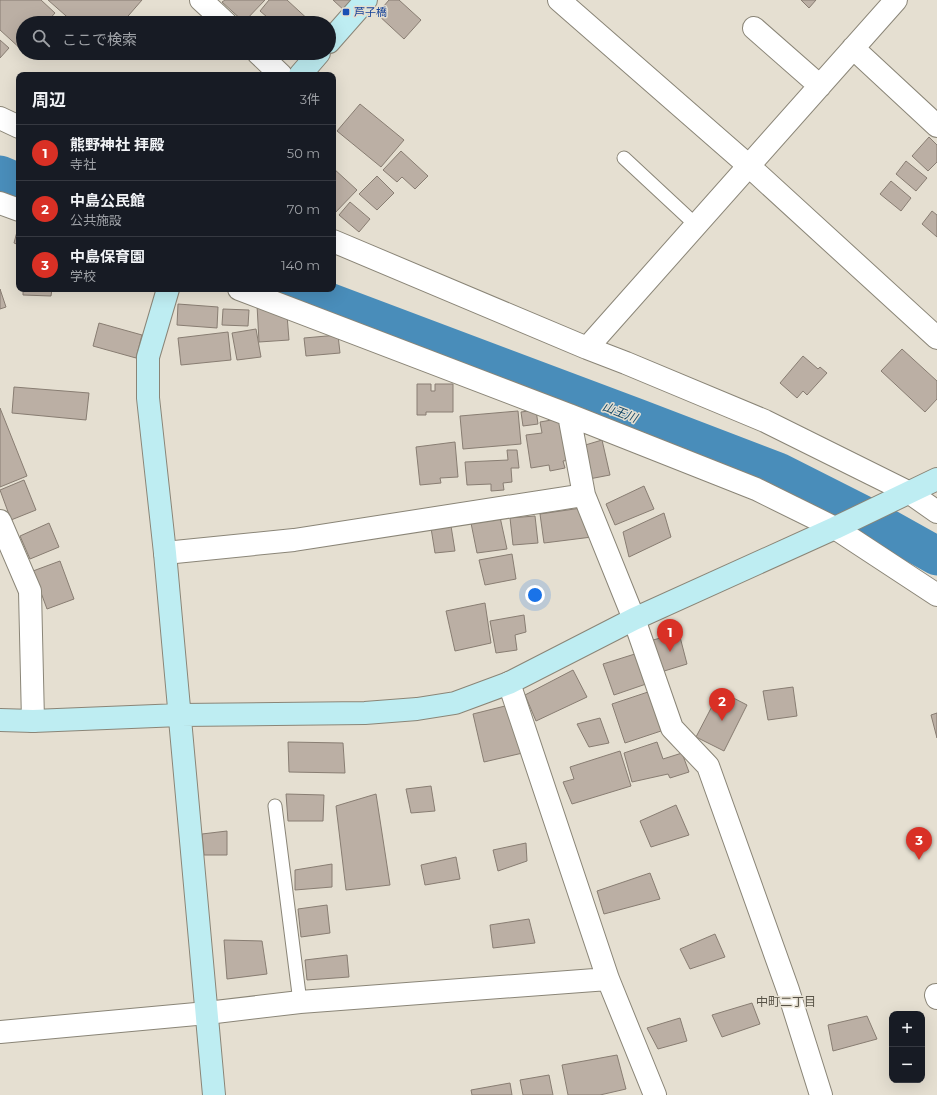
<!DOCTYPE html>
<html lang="ja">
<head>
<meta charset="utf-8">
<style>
	:root { --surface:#171b24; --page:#20242c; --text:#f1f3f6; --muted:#9ea1a6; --line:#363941; --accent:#d93025 }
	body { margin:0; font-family:Montserrat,"Noto Sans JP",sans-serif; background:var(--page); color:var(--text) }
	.controls { position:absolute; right:12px; bottom:12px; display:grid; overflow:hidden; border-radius:8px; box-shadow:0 4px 16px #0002 }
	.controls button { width:36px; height:36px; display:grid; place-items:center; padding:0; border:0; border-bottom:1px solid var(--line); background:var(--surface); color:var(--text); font:20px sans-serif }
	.you { position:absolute; left:535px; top:595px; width:14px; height:14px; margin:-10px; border:3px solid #fff; border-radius:50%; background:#1a73e8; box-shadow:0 0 0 6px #1a73e833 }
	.badge { display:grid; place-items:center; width:26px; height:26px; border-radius:50%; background:var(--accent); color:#fff; font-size:13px; font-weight:700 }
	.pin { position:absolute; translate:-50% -33px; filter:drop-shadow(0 1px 2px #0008) }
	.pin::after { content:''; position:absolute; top:21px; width:14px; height:12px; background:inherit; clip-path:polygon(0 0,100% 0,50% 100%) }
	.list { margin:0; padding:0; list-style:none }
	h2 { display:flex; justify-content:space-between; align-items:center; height:52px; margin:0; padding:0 16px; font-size:17px }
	h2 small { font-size:13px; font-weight:400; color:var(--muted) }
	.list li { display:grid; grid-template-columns:26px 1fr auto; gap:12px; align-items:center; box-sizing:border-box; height:56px; padding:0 16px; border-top:1px solid var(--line) }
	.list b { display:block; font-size:15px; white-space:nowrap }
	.list p { margin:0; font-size:13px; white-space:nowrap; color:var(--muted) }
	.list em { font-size:13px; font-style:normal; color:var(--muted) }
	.icon { flex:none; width:22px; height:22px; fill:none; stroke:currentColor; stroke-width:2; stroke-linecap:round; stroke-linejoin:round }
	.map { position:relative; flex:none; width:937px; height:1095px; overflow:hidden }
	.search { position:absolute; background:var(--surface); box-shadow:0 4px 16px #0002; left:16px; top:16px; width:320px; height:44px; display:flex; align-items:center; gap:10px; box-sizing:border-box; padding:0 14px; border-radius:22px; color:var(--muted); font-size:15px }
	.panel { position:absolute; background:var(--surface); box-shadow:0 4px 16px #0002; left:16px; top:72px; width:320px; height:220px; border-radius:8px }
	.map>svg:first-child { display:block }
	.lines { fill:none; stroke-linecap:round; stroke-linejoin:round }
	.river { stroke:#498dba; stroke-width:39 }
	.building { fill:#bbafa4; stroke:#887d72 }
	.lane-casing { stroke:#8a8577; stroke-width:15 }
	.street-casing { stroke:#8a8577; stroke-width:24 }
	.secondary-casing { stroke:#8a8577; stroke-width:24 }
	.lane { stroke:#fff; stroke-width:13 }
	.street { stroke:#fff; stroke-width:22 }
	.secondary { stroke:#beedf2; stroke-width:22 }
	.transit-dot { fill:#1a4fb4; stroke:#e5dfd1; stroke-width:1.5 }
	.labels { text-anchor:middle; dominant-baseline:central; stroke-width:3; stroke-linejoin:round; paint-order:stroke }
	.transit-label { font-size:11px; fill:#164399; stroke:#e5dfd1; text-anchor:start }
	.water-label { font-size:12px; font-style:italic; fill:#124766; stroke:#e5dfd1 }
	.neighbourhood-label { font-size:12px; fill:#585347; stroke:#e5dfd1 }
</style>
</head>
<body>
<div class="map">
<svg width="937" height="1095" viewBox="0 0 937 1095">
	<rect width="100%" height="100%" fill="#e5dfd1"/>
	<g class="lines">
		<path class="river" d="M0,175L19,183
			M294,289L637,418L778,472L867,517L937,556"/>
	</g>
	<path class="building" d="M0,0H41L55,13L46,23H23V49L22,50L0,30Z
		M48,0H142L122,23H74Z
		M225,0H265L244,22L222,2Z
		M269,0H287L312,23H274L260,11Z
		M333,0H357L346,12Z
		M389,0H399L421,20L404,39L377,14Z
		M801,0H816L809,8Z
		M0,40L9,48L0,58Z
		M360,104L404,140L381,167L337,131Z
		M929,137L937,145V162L928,171L912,156Z
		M401,151L428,176L415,189L402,177L397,182L383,170Z
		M906,161L927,178L916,191L896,174Z
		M333,168L357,190L333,215Z
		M377,176L394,193L377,210L359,194Z
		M891,181L911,198L901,211L880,194Z
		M350,202L370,219L359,232L339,215Z
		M932,211L937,215V237L922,224Z
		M19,224V245L14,243Z
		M0,289L6,307L0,309Z
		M23,289H52L51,296L23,295Z
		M178,304L218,307L217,328L177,325Z
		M257,305L287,315L289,340L259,342Z
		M223,309L249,310L248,326L222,325Z
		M99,323L142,335L136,358L93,346Z
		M256,329L261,357L237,360L232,333Z
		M228,332L231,360L181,365L178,338Z
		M338,335L340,353L306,356L304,338Z
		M902,349L937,381V399L925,412L881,371Z
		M803,356L818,369L820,367L827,373L807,395L803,391L797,398L780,383Z
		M417,384H431V391H435V384H453V412H426V415H417Z
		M14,387L89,393L86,420L12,413Z
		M0,408L27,476L0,487Z
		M536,410L538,424L523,426L521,412Z
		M518,411L521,444L463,449L460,416Z
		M563,418L570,460L563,461L565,468L550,471L549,465L531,468L526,435L542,433L540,422Z
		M602,440L610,475L589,479L582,446Z
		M455,442L458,477L440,478L441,483L420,485L416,447Z
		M507,450H517L519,468H511L512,482L503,483L504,490L491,491V484L467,485L465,462L508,460Z
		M24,480L36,510L11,520L0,490Z
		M644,486L654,509L615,525L606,504Z
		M588,507L592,537L544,543L540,514Z
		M664,513L671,537L629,557L623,532Z
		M535,516L538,543L513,545L510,518Z
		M500,517L507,549L477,553L471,523Z
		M49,523L59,547L30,559L20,536Z
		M451,526L455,551L435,553L431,528Z
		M512,554L516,579L485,585L479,560Z
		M60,561L74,599L47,609L33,571Z
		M485,603L491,643L455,651L446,611Z
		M524,615L526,632L515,635L517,650L496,653L490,621Z
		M679,633L687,664L661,672L653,640Z
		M638,653L649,683L614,695L603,664Z
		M573,670L587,697L536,721L525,695Z
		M793,687L797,716L768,720L763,691Z
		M651,691L664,730L625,743L612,704Z
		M720,691L747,705L724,751L696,737Z
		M513,704L527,752L484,762L473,714Z
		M937,713V738L931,715Z
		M600,718L609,743L589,747L577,724Z
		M288,742L343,743L345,773L289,772Z
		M657,742L663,759L682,753L689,772L670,778L668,774L632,782L624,753Z
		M620,751L631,786L572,804L563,782L574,779L570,767Z
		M431,786L435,811L411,813L406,789Z
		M286,794L324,795L323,821H288Z
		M376,794L390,885L346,890L336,806Z
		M676,805L689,835L651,847L640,821Z
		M227,831V855H204L202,834Z
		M526,843L527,861L498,871L493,850Z
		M456,857L460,879L425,885L421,865Z
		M332,864V887L295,890V870Z
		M650,873L660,899L604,914L597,891Z
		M327,905L330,933L301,937L298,909Z
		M529,919L535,943L493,948L490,925Z
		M715,934L725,957L690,969L680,949Z
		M224,940L262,941L267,974L227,979Z
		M347,955L349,977L307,980L305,960Z
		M752,1003L760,1024L722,1037L712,1015Z
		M867,1016L877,1039L833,1051L828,1025Z
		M680,1018L687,1041L658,1049L647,1028Z
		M617,1055L626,1089L600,1095H568L562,1065Z
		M549,1075L553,1095H523L520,1080Z
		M510,1083L512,1095H472L471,1090Z"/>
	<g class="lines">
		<defs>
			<path id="lane" d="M624,158L696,225
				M275,806L300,1002"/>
			<path id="street" d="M201,0L226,23
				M559,0L749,166L937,338
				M754,28L820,86
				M853,48L937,126
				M258,53L281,75
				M0,118L19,127
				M0,203L19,210
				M333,241L587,348L626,363L765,421L910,493L937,512
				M239,289L569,415L584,495L634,619L672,728L708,766L788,990L821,1095
				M587,348L896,0
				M569,415L756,489L835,528L937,595
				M0,521L30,591L33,721
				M165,553L294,540L584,495
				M509,683L608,979L655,1095
				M936,995L937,998
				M0,1032L207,1013L300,1002L608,979"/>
			<path id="secondary" d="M329,42L366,0
				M300,75L319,53
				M168,289L148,357V398L165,553L214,1095
				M0,720L33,721L180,715L365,713L417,709L455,703L509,683L634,619L835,528L937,479"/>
		</defs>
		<use href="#lane" class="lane-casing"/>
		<use href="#street" class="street-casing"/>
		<use href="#secondary" class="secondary-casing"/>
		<use href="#lane" class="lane"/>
		<use href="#street" class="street"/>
		<use href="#secondary" class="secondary"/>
	</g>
	<rect class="transit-dot" x="342" y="8" width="8" height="8" rx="2"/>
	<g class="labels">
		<g class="transit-label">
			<text x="354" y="12">芦子橋</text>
		</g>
		<g class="water-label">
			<text transform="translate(620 412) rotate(21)">山王川</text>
		</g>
		<g class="neighbourhood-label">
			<text x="786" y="1001">中町二丁目</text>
		</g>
	</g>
</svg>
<div class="controls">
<button>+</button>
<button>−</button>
</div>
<div class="you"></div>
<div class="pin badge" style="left:670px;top:652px">1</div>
<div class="pin badge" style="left:722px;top:721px">2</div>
<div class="pin badge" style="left:919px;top:860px">3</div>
<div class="search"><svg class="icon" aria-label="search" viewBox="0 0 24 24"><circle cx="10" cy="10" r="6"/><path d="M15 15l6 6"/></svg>ここで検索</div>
<section class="panel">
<h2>周辺<small>3件</small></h2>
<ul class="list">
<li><span class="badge">1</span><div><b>熊野神社 拝殿</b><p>寺社</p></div><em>50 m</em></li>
<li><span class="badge">2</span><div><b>中島公民館</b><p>公共施設</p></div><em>70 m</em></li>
<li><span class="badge">3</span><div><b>中島保育園</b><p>学校</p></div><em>140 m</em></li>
</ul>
</section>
</div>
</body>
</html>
